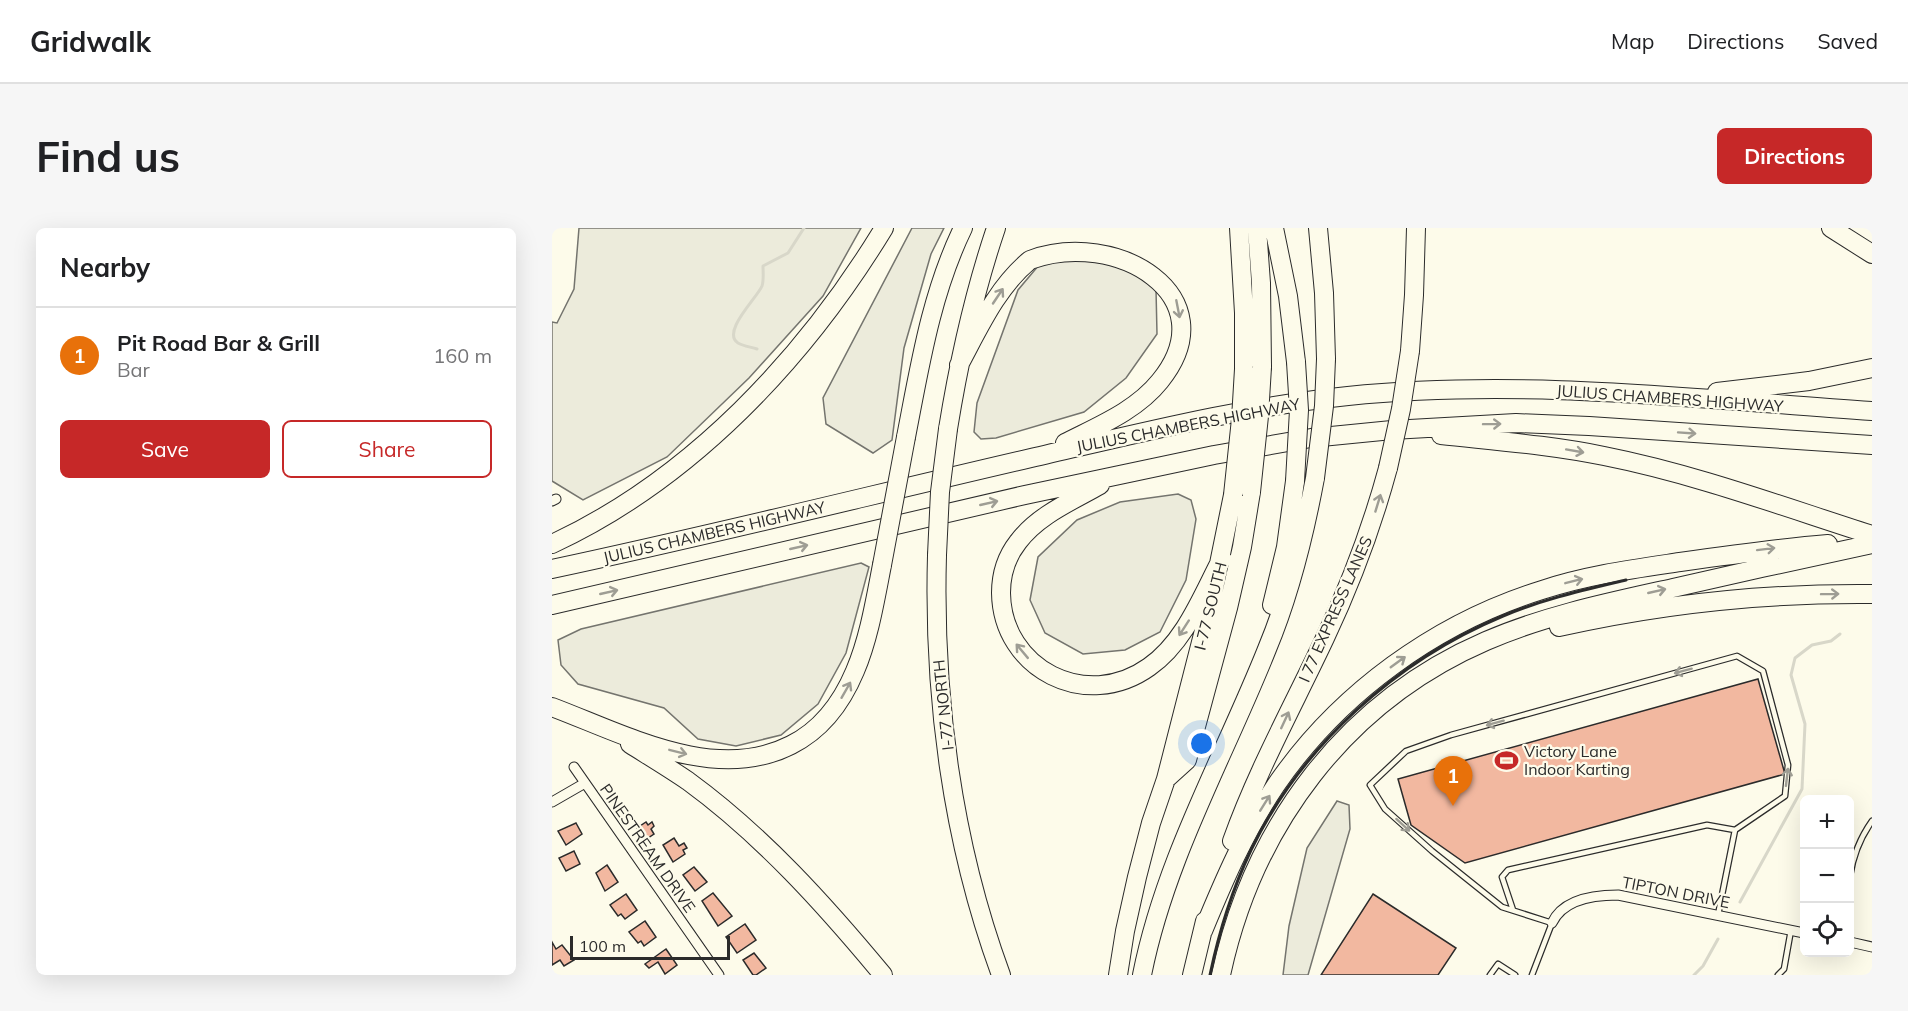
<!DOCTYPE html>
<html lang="en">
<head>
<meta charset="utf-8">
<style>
	:root { --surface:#fff; --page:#f6f6f6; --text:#202124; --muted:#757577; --line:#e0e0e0; --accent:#c62828 }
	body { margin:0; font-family:Mulish,sans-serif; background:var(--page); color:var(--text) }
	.controls { position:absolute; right:18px; bottom:18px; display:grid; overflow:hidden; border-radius:9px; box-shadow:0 6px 24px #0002 }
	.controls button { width:54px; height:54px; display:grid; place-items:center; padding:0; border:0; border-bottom:2px solid var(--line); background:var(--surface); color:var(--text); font:30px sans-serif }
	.scale { position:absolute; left:18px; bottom:15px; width:160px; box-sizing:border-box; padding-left:6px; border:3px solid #2b2b2b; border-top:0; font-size:16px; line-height:21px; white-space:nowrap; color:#2b2b2b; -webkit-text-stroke:4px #fdfbea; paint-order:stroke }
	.you { position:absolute; left:650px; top:516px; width:21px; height:21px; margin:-15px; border:4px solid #fff; border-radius:50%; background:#1a73e8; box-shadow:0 0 0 9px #1a73e833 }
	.badge { display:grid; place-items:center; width:39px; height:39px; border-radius:50%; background:var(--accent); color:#fff; font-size:20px; font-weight:700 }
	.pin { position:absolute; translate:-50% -50px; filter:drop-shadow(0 2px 3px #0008) }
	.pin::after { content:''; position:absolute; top:32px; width:21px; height:18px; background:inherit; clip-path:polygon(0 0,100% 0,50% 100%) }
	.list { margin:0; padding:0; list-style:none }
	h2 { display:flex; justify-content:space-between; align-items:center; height:78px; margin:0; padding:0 24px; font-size:26px }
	h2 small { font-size:20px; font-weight:400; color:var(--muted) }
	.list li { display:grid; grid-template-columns:39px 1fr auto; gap:18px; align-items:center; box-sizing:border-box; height:96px; padding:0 24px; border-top:2px solid var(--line) }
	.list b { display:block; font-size:22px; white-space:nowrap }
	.list p { margin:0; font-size:20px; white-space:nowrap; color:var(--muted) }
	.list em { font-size:20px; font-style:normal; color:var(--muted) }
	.actions { display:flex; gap:12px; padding:18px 24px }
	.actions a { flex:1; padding:14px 0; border:2px solid var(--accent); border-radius:9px; text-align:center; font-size:21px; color:var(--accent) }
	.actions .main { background:var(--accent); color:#fff }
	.icon { flex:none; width:33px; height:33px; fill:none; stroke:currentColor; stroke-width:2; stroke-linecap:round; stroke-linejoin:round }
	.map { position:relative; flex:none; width:1320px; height:747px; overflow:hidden; border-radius:9px }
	header { display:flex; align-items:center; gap:36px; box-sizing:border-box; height:84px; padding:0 30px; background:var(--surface); border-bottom:2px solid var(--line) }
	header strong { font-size:28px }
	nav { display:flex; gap:33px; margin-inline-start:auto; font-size:21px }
	.intro { display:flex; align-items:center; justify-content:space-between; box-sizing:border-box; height:144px; padding:0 36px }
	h1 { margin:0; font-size:42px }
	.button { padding:15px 27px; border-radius:9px; background:var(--accent); color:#fff; font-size:21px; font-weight:700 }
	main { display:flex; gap:36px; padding:0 36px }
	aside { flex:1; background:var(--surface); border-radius:9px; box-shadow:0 6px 24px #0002 }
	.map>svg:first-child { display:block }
	.green { fill:#ecebdb; stroke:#74746e; stroke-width:1.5 }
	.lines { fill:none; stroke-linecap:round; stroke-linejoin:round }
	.stream { stroke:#d8d7c9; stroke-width:3 }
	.building { fill:#f2b8a0; stroke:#2b2b2b; stroke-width:1.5 }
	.service-casing { stroke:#2b2b2b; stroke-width:7 }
	.minor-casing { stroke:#2b2b2b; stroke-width:11 }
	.motorway-casing { stroke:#2b2b2b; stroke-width:20 }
	.service { stroke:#fdfbea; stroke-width:4.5 }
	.minor { stroke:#fdfbea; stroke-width:9 }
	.motorway { stroke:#fdfbea; stroke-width:18 }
	.motorway-bridge-casing { stroke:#2b2b2b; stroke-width:20; stroke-linecap:butt }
	.motorway-bridge { stroke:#fdfbea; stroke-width:18 }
	.wall { stroke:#2b2b2b; stroke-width:3 }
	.oneway { stroke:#9e9d94 }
	.labels { text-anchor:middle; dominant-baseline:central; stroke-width:4.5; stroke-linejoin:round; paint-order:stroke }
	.street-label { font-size:16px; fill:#2b2b2b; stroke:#fdfbea }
	.poi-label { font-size:16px; fill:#2b2b2b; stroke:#fdfbea; text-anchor:start }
</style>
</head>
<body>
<header>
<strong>Gridwalk</strong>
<nav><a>Map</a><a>Directions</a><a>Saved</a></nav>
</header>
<div class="intro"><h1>Find us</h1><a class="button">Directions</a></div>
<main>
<aside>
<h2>Nearby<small></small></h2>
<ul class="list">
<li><span class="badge" style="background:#e8710a">1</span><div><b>Pit Road Bar &amp; Grill</b><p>Bar</p></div><em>160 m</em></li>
</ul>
<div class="actions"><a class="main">Save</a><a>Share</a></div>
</aside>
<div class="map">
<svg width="1320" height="747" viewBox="0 0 1320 747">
	<rect width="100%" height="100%" fill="#fdfbea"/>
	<path class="green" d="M27,0H309L271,68L197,150L115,229L31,272L0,253V94L5,95L22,61Z
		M360,0H392L379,26L352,120L340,212L321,225L274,196L271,170Z
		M560,24L604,61L605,106L574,150L532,184L444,210L429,211L422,204L425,175L466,62L487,37Z
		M626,266L639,272L644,291L634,352L608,404L573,422L531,426L493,405L478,372L486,329L525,292L568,274Z
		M309,335L317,339L294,425L266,476L229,507L184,518L146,511L112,480L26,456L9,437L6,412L29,401Z
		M785,573L797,577L798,601L756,747H731L737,698L755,620Z"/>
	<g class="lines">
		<path class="stream" d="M205,121C199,119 191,118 186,115C169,104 205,70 210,58C212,52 211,44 211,38L236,25L252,0
			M1188,674L1250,561L1253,496L1239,447L1243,430L1260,417L1279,413L1288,406
			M1142,747L1151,738L1166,711"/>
	</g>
	<path class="building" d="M1206,451L1233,546L913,635L859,597L846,551Z
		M94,594L96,597L100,594L102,598L99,601L102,606L93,612L85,600Z
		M24,595L30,606L14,617L6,603Z
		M122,610L127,618L132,615L135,620L131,622L133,626L121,634L111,617Z
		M22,623L28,636L14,643L7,630Z
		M55,637L66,654L53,663L44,645Z
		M142,639L155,654L143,663L131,647Z
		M161,665L180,688L166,698L150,673Z
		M74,666L85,682L73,691L69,686L66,688L58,677Z
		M821,666L904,720L886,747H769Z
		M93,693L104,709L92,718L89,713L86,715L77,704Z
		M193,696L204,712L185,725L174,709Z
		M0,714L4,721L10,717L22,732L12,738L8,732L0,737Z
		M114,721L125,737L113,746L106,734L97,740L93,736Z
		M202,725L214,740L204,747H201L191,732Z"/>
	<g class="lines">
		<defs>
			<path id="service" d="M1298,648C1301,628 1308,610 1320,593
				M961,682L950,649L956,642L1155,597L1183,602
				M938,747L946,736L963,747
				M980,747L1000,695L950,679L880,623L833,581L818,557L854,523L899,507L1185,428L1211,443L1236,537L1233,568L1183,602L1166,687
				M1226,747L1232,741L1239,702"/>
			<path id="minor" d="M0,273L4,271
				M22,539L167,747
				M0,574L33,555
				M1000,695C1011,671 1042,667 1066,667L1252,705
				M1298,714L1320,719"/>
			<path id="motorway" d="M687,0L692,85V141
				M705,0L709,55L710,139
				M722,0L736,68L744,134
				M766,0L772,65L774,131
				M1279,0L1320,26
				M858,123L862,67L864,0
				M407,137C427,100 445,59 478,32C564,0 677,68 608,153C584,183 546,198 513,215
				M1165,164L1257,153L1320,140
				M396,201C407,133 422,65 444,0
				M889,207C944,213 999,217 1052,228C1143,246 1232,279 1320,307
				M354,209C368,137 379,66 411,0
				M548,257C520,273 486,287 466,314C455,328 449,346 449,365C450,441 534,484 597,439C633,414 650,368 670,330
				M0,316C140,251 253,130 332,0
				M385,327C381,468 400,614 449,747
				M0,341C160,307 319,267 479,230C584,206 689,179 796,168C970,150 1146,171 1320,183
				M0,377L473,267L662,227L759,210L840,202L964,195L1037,198L1320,217
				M720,377L734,319L743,253
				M1007,399C1109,376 1215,365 1320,366
				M0,479C72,506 163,556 239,517C269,502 290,474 303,443C317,410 323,373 330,337
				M78,516C97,528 117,540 136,553C210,607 273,677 331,747
				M614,551L635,532L676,380L690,319L699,264
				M680,613C705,543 741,478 773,410C799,355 820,299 836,240
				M651,703C672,652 693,603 724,557C787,465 884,395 990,362C1035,347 1081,341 1128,334C1177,327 1226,320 1276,316
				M566,747L573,703L585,649L599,595L614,551L659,375L681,267
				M590,747C613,631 672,529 715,421C738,366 752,309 763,250
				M640,747L653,693
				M669,747C701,598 793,474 934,413C994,387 1058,374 1121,360C1187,345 1254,330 1320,316"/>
		</defs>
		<use href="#service" class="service-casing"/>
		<use href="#minor" class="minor-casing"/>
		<use href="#motorway" class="motorway-casing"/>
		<use href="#service" class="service"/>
		<use href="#minor" class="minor"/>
		<use href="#motorway" class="motorway"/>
		<defs>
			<path id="motorway-bridge" d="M836,240L849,181L858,123
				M763,250L772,178L774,131
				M743,253L747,182L744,134
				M699,264L707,188L710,139
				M681,267L689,191L692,141
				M385,327L388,264L396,201
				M330,337L354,209"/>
		</defs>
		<use href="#motorway-bridge" class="motorway-bridge-casing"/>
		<use href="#motorway-bridge" class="motorway-bridge"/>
		<path class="wall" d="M658,747C667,704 680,662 699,622C750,517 845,432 951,388C991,371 1032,362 1074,352"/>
	</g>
	<defs><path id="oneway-shaft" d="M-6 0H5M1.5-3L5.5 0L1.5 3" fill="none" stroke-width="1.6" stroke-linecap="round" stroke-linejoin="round" transform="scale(1.5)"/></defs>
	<g class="oneway">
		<use href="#oneway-shaft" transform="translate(446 68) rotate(-56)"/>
		<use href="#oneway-shaft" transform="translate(626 81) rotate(79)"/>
		<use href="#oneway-shaft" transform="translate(940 196) rotate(-1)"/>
		<use href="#oneway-shaft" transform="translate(1135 205) rotate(4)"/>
		<use href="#oneway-shaft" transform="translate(1023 223) rotate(10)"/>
		<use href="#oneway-shaft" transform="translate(437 275) rotate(-13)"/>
		<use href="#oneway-shaft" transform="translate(826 275) rotate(-73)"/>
		<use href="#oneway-shaft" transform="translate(247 319) rotate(-13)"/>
		<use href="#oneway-shaft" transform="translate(1214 321) rotate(-7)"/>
		<use href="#oneway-shaft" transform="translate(1022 353) rotate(-14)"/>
		<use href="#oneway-shaft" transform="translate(1105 363) rotate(-13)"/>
		<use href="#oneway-shaft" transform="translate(57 364) rotate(-13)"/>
		<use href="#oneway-shaft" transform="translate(1278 366) rotate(-1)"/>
		<use href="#oneway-shaft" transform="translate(632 400) rotate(123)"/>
		<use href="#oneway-shaft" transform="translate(470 423) rotate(-130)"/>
		<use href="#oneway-shaft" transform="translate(846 434) rotate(-36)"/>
		<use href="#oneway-shaft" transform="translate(1131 443) rotate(165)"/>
		<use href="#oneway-shaft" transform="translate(294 462) rotate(-60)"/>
		<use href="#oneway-shaft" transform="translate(733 492) rotate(-65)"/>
		<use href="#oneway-shaft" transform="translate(943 495) rotate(165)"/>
		<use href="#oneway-shaft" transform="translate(126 524) rotate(14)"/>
		<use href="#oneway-shaft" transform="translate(1235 549) rotate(-83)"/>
		<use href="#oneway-shaft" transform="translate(713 575) rotate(-58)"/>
		<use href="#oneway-shaft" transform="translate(851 597) rotate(42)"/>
	</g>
	<defs>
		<symbol id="stadium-bare" viewBox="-9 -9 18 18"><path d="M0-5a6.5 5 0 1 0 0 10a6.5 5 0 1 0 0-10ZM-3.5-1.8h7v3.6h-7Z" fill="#c62828" stroke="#fdfbea" stroke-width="2.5" paint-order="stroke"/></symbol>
	</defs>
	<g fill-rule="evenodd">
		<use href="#stadium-bare" x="938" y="516" width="33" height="33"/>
	</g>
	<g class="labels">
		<g class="street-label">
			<text transform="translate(1118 170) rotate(4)">JULIUS CHAMBERS HIGHWAY</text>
			<text transform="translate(636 197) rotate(-11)">JULIUS CHAMBERS HIGHWAY</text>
			<text transform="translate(162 304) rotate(-13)">JULIUS CHAMBERS HIGHWAY</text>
			<text transform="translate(658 378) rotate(-76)">I-77 SOUTH</text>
			<text transform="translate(783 381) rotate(-66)">I 77 EXPRESS LANES</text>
			<text transform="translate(391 477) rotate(-96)">I-77 NORTH</text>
			<text transform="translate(96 620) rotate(55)">PINESTREAM DRIVE</text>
			<text transform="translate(1124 664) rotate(11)">TIPTON DRIVE</text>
		</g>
		<g class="poi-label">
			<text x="972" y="523">Victory Lane<tspan x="972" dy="18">Indoor Karting</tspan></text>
		</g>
	</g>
</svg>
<div class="controls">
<button>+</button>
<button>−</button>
<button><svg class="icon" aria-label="locate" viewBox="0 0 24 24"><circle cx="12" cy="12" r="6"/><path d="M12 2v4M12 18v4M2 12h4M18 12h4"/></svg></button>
</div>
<div class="scale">100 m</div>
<div class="you"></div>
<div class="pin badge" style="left:901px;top:578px;background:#e8710a">1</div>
</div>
</main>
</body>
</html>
